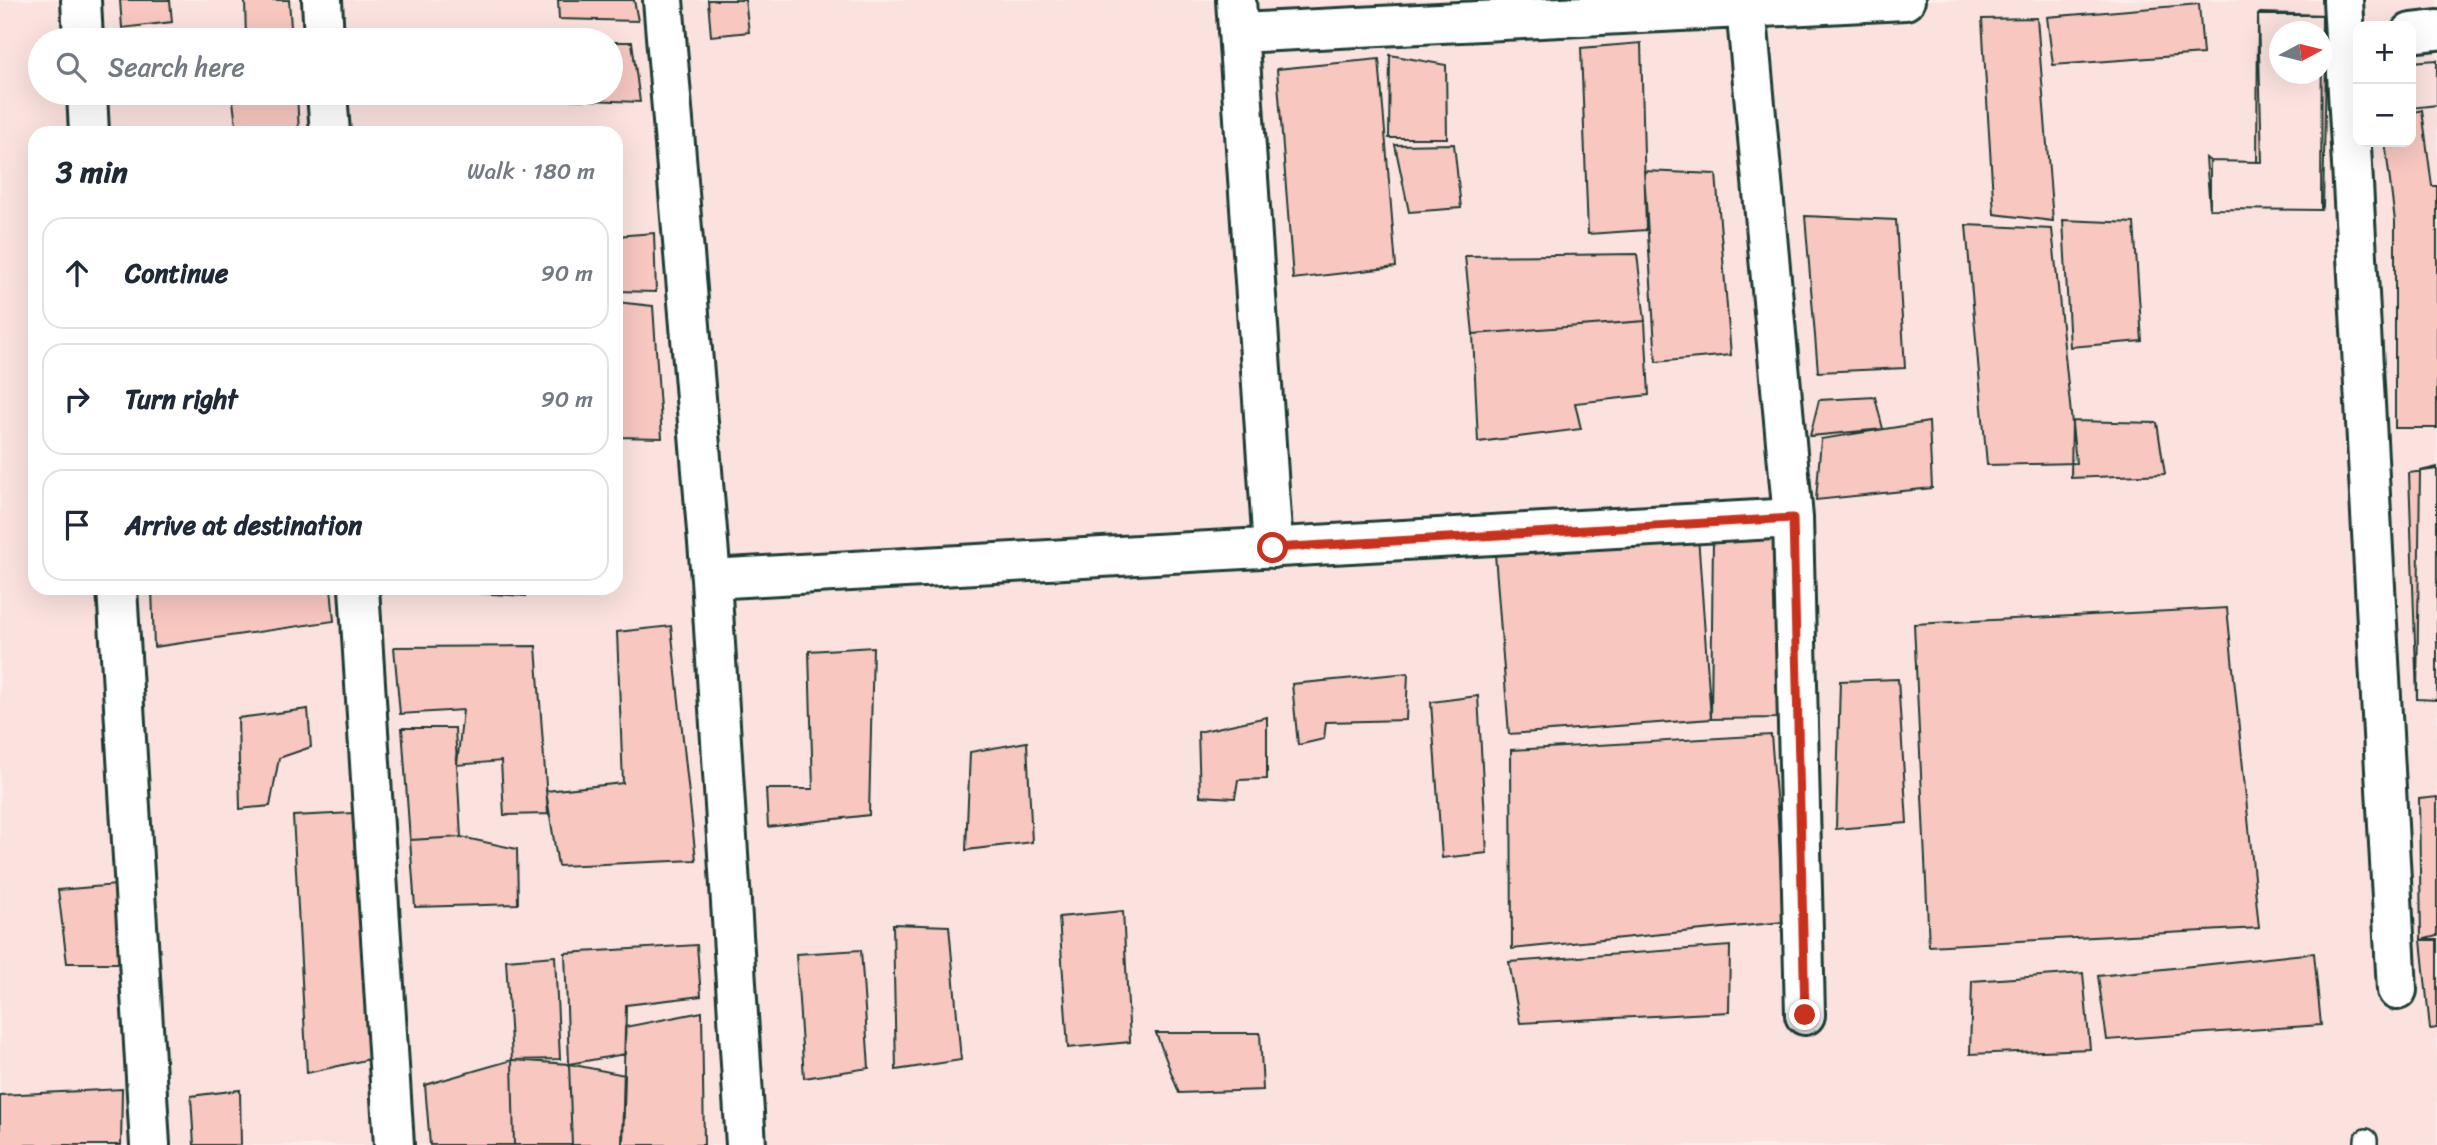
<!DOCTYPE html>
<html lang="en">
<head>
<meta charset="utf-8">
<style>
	:root { --surface:#fff; --page:#f2f2f3; --text:#1f2937; --muted:#747a83; --line:#e0e1e3 }
	body { margin:0; font-family:Sriracha,sans-serif; background:var(--page); color:var(--text) }
	.controls { position:absolute; right:21px; top:21px; display:grid; overflow:hidden; border-radius:14px; box-shadow:0 7px 28px #0002 }
	.controls button { width:63px; height:63px; display:grid; place-items:center; padding:0; border:0; border-bottom:2px solid var(--line); background:var(--surface); color:var(--text); font:35px sans-serif }
	.compass { position:absolute; left:2269px; top:21px; width:63px; height:63px; border-radius:50%; background:var(--surface); box-shadow:0 7px 28px #0002; rotate:83deg }
	.stop { position:absolute; width:21px; height:21px; margin:-16px; border:5px solid #c8321e; border-radius:50%; background:#fff }
	.stop.end { background:#c8321e; border-color:#fff; box-shadow:0 2px 7px #0008 }
	.list { margin:0; padding:0; list-style:none }
	h2 { display:flex; justify-content:space-between; align-items:center; height:91px; margin:0; padding:0 28px; font-size:30px }
	h2 small { font-size:23px; font-weight:400; color:var(--muted) }
	.list li { display:grid; grid-template-columns:46px 1fr auto; gap:21px; align-items:center; box-sizing:border-box; height:112px; margin:0 14px 14px; padding:0 14px; border:2px solid var(--line); border-radius:21px }
	.list b { display:block; font-size:26px; white-space:nowrap }
	.list em { font-size:23px; font-style:normal; color:var(--muted) }
	.icon { flex:none; width:38px; height:38px; fill:none; stroke:currentColor; stroke-width:2; stroke-linecap:round; stroke-linejoin:round }
	.map { position:relative; flex:none; width:2437px; height:1145px; overflow:hidden }
	.search { position:absolute; background:var(--surface); box-shadow:0 7px 28px #0002; left:28px; top:28px; width:595px; height:77px; display:flex; align-items:center; gap:18px; box-sizing:border-box; padding:0 24px; border-radius:38px; color:var(--muted); font-size:26px }
	.panel { position:absolute; background:var(--surface); box-shadow:0 7px 28px #0002; left:28px; top:126px; width:595px; height:469px; border-radius:21px }
	.map>svg:first-child { display:block }
	.built { fill:#fbe2df; fill-rule:evenodd }
	.building { fill:#f7c7c0; stroke:#1f3d34; stroke-width:2; fill-rule:evenodd }
	.lines { fill:none; stroke-linecap:round; stroke-linejoin:round }
	.lane-casing { stroke:#1f3d34; stroke-width:26 }
	.street-casing { stroke:#1f3d34; stroke-width:44 }
	.lane { stroke:#fff; stroke-width:21 }
	.street { stroke:#fff; stroke-width:38 }
	.route { stroke:#c8321e; stroke-width:9 }
</style>
</head>
<body>
<div class="map">
<svg width="2437" height="1145" viewBox="0 0 2437 1145">
	<rect width="100%" height="100%" fill="#fdeeec"/>
	<filter id="ink" filterUnits="userSpaceOnUse"><feTurbulence type="fractalNoise" baseFrequency=".0143" numOctaves="2"/><feDisplacementMap in="SourceGraphic" scale="14" xChannelSelector="R" yChannelSelector="G"/><feConvolveMatrix kernelMatrix="1 2 1 2 8 2 1 2 1" color-interpolation-filters="sRGB"/></filter>
	<g filter="url(#ink)">
		<path class="built" d="M0,0H2437V1145H0ZM2358,26H2411V142H2358ZM2280,32H2322V74H2280ZM40,40H611V93H40ZM35,133H616V588H35Z"/>
		<path class="building" d="M120,0H170L172,22L122,28Z
			M245,0H289L292,40H246Z
			M558,0H634L638,21L559,19Z
			M708,0H745L749,32L711,36Z
			M2199,4L2203,54L2053,65L2047,17Z
			M2260,13L2327,15L2323,207L2321,210L2210,209L2206,158L2210,161L2262,162L2258,15ZM2280,32H2322V74H2280Z
			M2258,15H2322L2321,210L2210,209V161L2257,162ZM2280,32H2322V74H2280Z
			M2037,18L2053,221L1994,214L1982,19Z
			M611,42H632L640,102L560,99L559,93H611Z
			M1641,43L1646,230L1588,234L1581,48Z
			M1390,55L1446,65L1447,138H1389Z
			M1379,59L1396,267L1293,279L1277,69Z
			M2437,60V105L2411,108V62Z
			M2437,60V105L2411,108V62Z
			M232,93H297L299,133H237Z
			M2422,110L2432,186H2437V428H2395V221L2385,142H2411V113Z
			M1454,144L1461,208L1409,212L1395,145Z
			M1644,171L1716,174L1731,355L1656,362Z
			M1805,216L1896,220L1905,368L1818,372Z
			M2063,220L2134,223L2142,341L2070,347Z
			M1966,225L2052,229L2076,463L1987,465Z
			M654,233L656,292L616,291V236Z
			M1637,254L1645,321L1473,334L1465,256Z
			M616,302L653,306L662,438L616,437Z
			M1645,321L1649,395L1575,403L1581,429L1478,442L1473,334Z
			M1875,397L1883,429L1810,436L1819,400Z
			M2072,421L2157,423L2165,474L2071,478Z
			M1929,422L1932,488L1816,500L1821,439Z
			M2437,467V700L2417,699L2420,471Z
			M2437,469V700L2417,699L2409,473Z
			M1698,536L1711,719L1509,734L1495,554Z
			M1713,538H1777L1779,718L1711,719Z
			M152,588H331L334,621L154,647Z
			M526,588V596L390,588Z
			M2227,608L2259,928L1929,946L1914,624Z
			M671,626L696,860L558,866L546,791L623,783L617,632Z
			M536,646L548,814L504,815L501,761L457,765L463,710L400,714L394,647Z
			M873,647L869,815L768,827L766,789H813L809,651Z
			M1408,673L1406,720L1326,722L1324,739L1298,745L1292,684Z
			M1898,679L1907,823L1836,829L1840,681Z
			M1478,696L1487,853L1442,858L1431,702Z
			M308,709L311,747L279,758L270,806L240,809L238,718Z
			M1267,717V779L1238,780L1235,798L1200,796L1198,732Z
			M402,728H455L461,837L410,840Z
			M1771,735L1778,820L1783,922L1512,949L1511,750Z
			M1027,742L1032,842L966,850L970,752Z
			M2437,797V936L2421,940L2419,799Z
			M353,813L370,1059L307,1073L293,816Z
			M461,837L517,849L518,904L415,907L410,840Z
			M116,885L124,963H67L58,890Z
			M1123,911L1130,1042L1068,1048L1059,917Z
			M893,924L949,926L961,1060L896,1070Z
			M2421,940H2437V1028L2430,1029Z
			M697,945L701,996L626,1005L625,1054L569,1064L565,953Z
			M1730,946L1729,1012L1520,1023L1509,962Z
			M861,950L869,1068L804,1078L796,954Z
			M2314,953L2321,1025L2107,1040L2098,976Z
			M555,956L560,1059L512,1060L506,960Z
			M2083,973L2090,1049L1970,1054L1972,981Z
			M702,1012L704,1145H622L625,1027Z
			M1156,1033H1260L1263,1090L1179,1093Z
			M512,1060L514,1145H430L425,1085Z
			M512,1060L569,1064L572,1145H514Z
			M569,1064L625,1075L623,1145H572Z
			M122,1089L121,1145H0V1095Z
			M240,1090L241,1145H194L191,1096Z"/>
		<g class="lines">
			<defs>
				<path id="lane" d="M2366,1140V1145"/>
				<path id="street" d="M81,0L83,40
					M322,0L324,40
					M663,0L711,579L746,1145
					M1236,0L1273,548
					M2343,0L2397,990
					M1746,7L1793,518L1805,1015
					M1238,33L1905,0
					M2411,33L2437,30
					M87,93L89,133
					M327,93L330,133
					M711,579L1793,518
					M117,588L150,1145
					M359,588L394,1145"/>
			</defs>
			<use href="#lane" class="lane-casing"/>
			<use href="#street" class="street-casing"/>
			<use href="#lane" class="lane"/>
			<use href="#street" class="street"/>
		</g>
	</g>
	<g class="lines" filter="url(#ink)">
		<path class="route" d="M1273,548L1793,518L1805,1015"/>
	</g>
</svg>
<div class="controls">
<button>+</button>
<button>−</button>
</div>
<svg class="compass" viewBox="-18 -18 36 36"><path d="M0-13l5 13h-10z" fill="#e53935"/><path d="M0 13l5-13h-10z" fill="#747a83"/></svg>
<div class="stop" style="left:1273px;top:548px"></div>
<div class="stop end" style="left:1805px;top:1015px"></div>
<div class="search"><svg class="icon" aria-label="search" viewBox="0 0 24 24"><circle cx="10" cy="10" r="6"/><path d="M15 15l6 6"/></svg>Search here</div>
<section class="panel">
<h2>3 min<small>Walk · 180 m</small></h2>
<ul class="list">
<li><svg class="icon" aria-label="ahead" viewBox="0 0 24 24"><path d="M12 20V5M6 11l6-6 6 6"/></svg><div><b>Continue</b></div><em>90 m</em></li>
<li><svg class="icon" aria-label="right" viewBox="0 0 24 24"><path d="M7 20v-9h11M14 6l5 5-5 5"/></svg><div><b>Turn right</b></div><em>90 m</em></li>
<li><svg class="icon" aria-label="arrive" viewBox="0 0 24 24"><path d="M6 21V4h12l-3 4 3 4H6"/></svg><div><b>Arrive at destination</b></div></li>
</ul>
</section>
</div>
</body>
</html>
